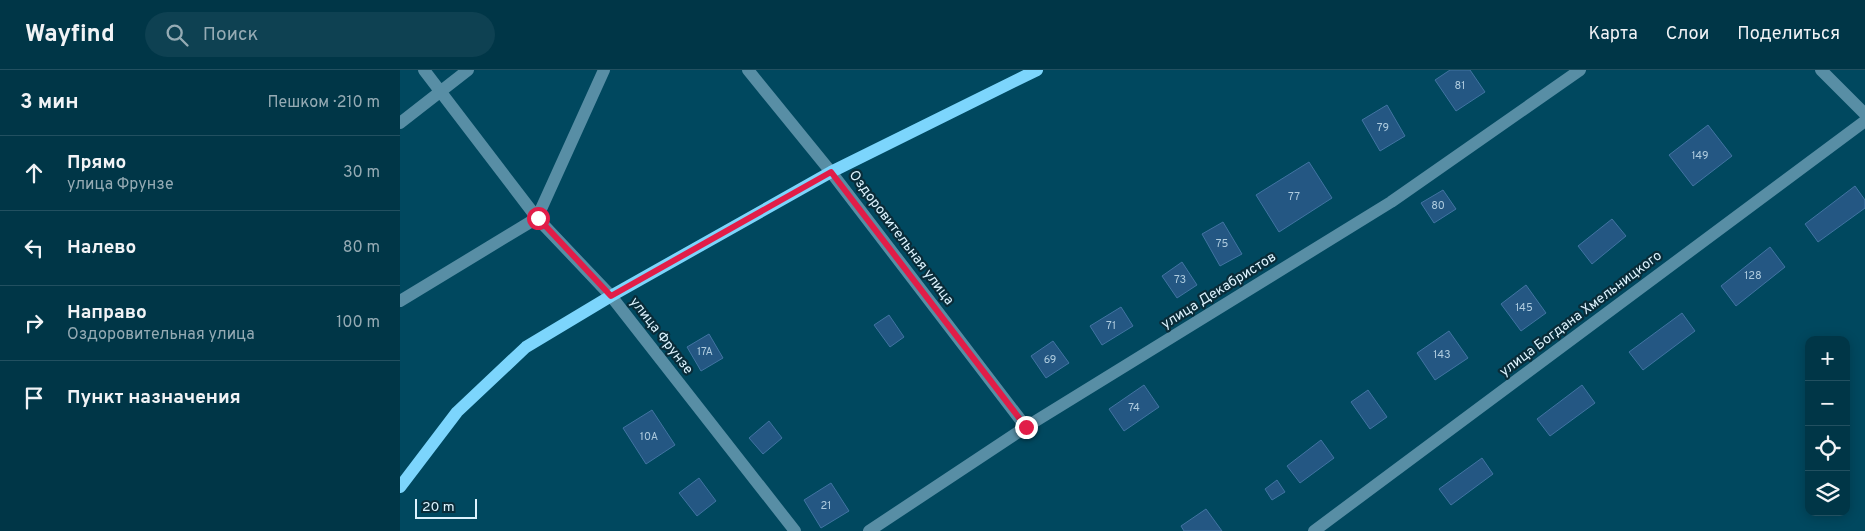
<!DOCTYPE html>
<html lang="ru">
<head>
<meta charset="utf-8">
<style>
	:root { --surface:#003647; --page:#0e4152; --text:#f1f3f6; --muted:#95abb4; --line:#225060 }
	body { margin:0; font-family:Overpass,sans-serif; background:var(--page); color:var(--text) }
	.controls { position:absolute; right:15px; bottom:15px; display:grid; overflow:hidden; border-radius:10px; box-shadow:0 2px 12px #0003 }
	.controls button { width:45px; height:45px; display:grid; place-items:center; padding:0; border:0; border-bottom:1px solid var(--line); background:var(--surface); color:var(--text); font:25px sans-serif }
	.scale { position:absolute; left:15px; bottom:12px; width:62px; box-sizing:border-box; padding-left:5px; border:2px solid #dcf2fd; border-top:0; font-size:14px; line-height:18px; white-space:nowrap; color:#dcf2fd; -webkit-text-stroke:4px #092c39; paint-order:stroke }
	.stop { position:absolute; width:15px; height:15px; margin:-11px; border:4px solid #e11d48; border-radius:50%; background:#fff }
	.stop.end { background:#e11d48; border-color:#fff; box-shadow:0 1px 5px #0008 }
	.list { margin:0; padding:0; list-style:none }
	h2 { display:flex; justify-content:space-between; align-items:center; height:65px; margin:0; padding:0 20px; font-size:21px }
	h2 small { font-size:16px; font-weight:400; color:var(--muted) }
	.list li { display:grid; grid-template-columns:32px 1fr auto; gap:15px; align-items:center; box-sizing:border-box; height:75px; padding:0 20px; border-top:1px solid var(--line) }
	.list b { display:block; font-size:19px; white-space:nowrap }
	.list p { margin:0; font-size:16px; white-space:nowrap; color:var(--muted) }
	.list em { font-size:16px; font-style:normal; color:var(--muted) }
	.icon { flex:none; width:28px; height:28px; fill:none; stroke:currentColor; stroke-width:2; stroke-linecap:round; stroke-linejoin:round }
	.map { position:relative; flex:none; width:1465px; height:461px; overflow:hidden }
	header { display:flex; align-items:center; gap:30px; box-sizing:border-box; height:70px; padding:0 25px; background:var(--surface); border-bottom:1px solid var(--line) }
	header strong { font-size:24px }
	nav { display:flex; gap:28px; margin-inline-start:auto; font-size:18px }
	.search { width:350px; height:45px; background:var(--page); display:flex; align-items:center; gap:12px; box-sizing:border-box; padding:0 18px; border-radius:28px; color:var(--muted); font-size:19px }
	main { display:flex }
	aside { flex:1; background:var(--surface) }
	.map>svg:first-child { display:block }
	.building { fill:#245783; stroke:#4174a2 }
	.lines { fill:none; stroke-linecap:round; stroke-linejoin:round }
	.minor { stroke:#588ea5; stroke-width:12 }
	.major { stroke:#7cd5fc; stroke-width:12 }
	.route { stroke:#e11d48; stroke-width:6 }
	.labels { text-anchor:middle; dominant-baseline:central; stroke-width:4.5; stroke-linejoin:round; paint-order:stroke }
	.number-label { font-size:11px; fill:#aecbde }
	.street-label { font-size:14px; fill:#dcf2fd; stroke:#092c39 }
</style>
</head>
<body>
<header>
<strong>Wayfind</strong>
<div class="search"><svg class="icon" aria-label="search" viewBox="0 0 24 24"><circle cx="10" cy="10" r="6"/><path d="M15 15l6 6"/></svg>Поиск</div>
<nav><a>Карта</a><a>Слои</a><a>Поделиться</a></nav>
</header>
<main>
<aside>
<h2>3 мин<small>Пешком · 210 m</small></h2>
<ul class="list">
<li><svg class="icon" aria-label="ahead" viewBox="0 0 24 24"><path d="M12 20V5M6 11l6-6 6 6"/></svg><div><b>Прямо</b><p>улица Фрунзе</p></div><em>30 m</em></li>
<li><svg class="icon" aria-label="left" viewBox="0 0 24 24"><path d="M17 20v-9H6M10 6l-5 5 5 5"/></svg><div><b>Налево</b></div><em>80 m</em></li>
<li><svg class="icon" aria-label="right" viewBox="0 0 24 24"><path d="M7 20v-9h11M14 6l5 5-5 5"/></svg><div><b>Направо</b><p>Оздоровительная улица</p></div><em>100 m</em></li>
<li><svg class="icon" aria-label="arrive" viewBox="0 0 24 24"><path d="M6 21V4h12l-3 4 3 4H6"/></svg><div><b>Пункт назначения</b></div></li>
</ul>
</aside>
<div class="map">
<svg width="1465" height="461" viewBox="0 0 1465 461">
	<rect width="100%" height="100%" fill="#00485f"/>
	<path class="building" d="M1050,0H1070L1085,22L1056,41L1035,10Z
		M987,35L1005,66L980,81L962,50Z
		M1308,55L1332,86L1293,116L1269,85Z
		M909,92L932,128L879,162L856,125Z
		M1455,116L1465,130V138L1418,172L1405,154Z
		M1043,120L1056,139L1034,153L1021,133Z
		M1212,149L1226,166L1192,194L1178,176Z
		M823,152L842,184L820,196L802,164Z
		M1370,177L1385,197L1336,236L1321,216Z
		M782,192L797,215L777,228L762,206Z
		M1126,215L1146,243L1121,261L1101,234Z
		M721,237L733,256L702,275L690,256Z
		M1282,243L1295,261L1243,300L1229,282Z
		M489,245L504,267L490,277L474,255Z
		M1049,261L1068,288L1035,310L1017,283Z
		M309,264L323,288L301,301L287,277Z
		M653,271L669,293L646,308L631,286Z
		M744,315L759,337L724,361L709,339Z
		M1182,315L1195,333L1150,366L1137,349Z
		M968,320L987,347L970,359L951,332Z
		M252,340L275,375L246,394L223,358Z
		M369,351L382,368L363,384L349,368Z
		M921,370L934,388L900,413L887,396Z
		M1082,388L1093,404L1051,435L1039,419Z
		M299,408L316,431L297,446L279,423Z
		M877,410L885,422L872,430L865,419Z
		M431,413L449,441L421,458L404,430Z
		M806,439L822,461H784L781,456Z"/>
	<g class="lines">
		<path class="minor" d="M24,0L137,148L211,226L395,461
			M348,0L431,102L626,357
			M1421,0L1465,44
			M0,53L68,0
			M0,231L137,148L204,0
			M469,461L626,357L991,132L1180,0
			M914,461L1465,51"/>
		<path class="major" d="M0,417L57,342L126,277L211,226L431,102L637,0"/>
	</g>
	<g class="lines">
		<path class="route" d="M138,148L211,226L431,102L626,357"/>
	</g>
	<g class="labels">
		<g class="number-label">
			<text x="1060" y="16">81</text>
			<text x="983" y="58">79</text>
			<text x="1300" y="86">149</text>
			<text x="894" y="127">77</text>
			<text x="1038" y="136">80</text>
			<text x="822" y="174">75</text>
			<text x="1353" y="206">128</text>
			<text x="780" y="210">73</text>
			<text x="1124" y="238">145</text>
			<text x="711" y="256">71</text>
			<text x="305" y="282">17А</text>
			<text x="1042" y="285">143</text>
			<text x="650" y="290">69</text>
			<text x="734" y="338">74</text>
			<text x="249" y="367">10А</text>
			<text x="426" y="436">21</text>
		</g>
		<g class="street-label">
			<text transform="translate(501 168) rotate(53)">Оздоровительная улица</text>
			<text transform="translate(819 221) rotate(-32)">улица Декабристов</text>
			<text transform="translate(1181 244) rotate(-37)">улица Богдана Хмельницкого</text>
			<text transform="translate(261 266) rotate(52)">улица Фрунзе</text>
		</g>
	</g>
</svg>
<div class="controls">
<button>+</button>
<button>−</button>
<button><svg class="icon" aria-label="locate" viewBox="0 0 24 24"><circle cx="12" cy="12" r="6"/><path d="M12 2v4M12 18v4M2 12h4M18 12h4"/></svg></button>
<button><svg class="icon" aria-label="layers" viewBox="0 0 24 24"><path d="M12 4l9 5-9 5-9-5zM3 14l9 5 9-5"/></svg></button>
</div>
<div class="scale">20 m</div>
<div class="stop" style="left:138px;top:148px"></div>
<div class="stop end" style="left:626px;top:357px"></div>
</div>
</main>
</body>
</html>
